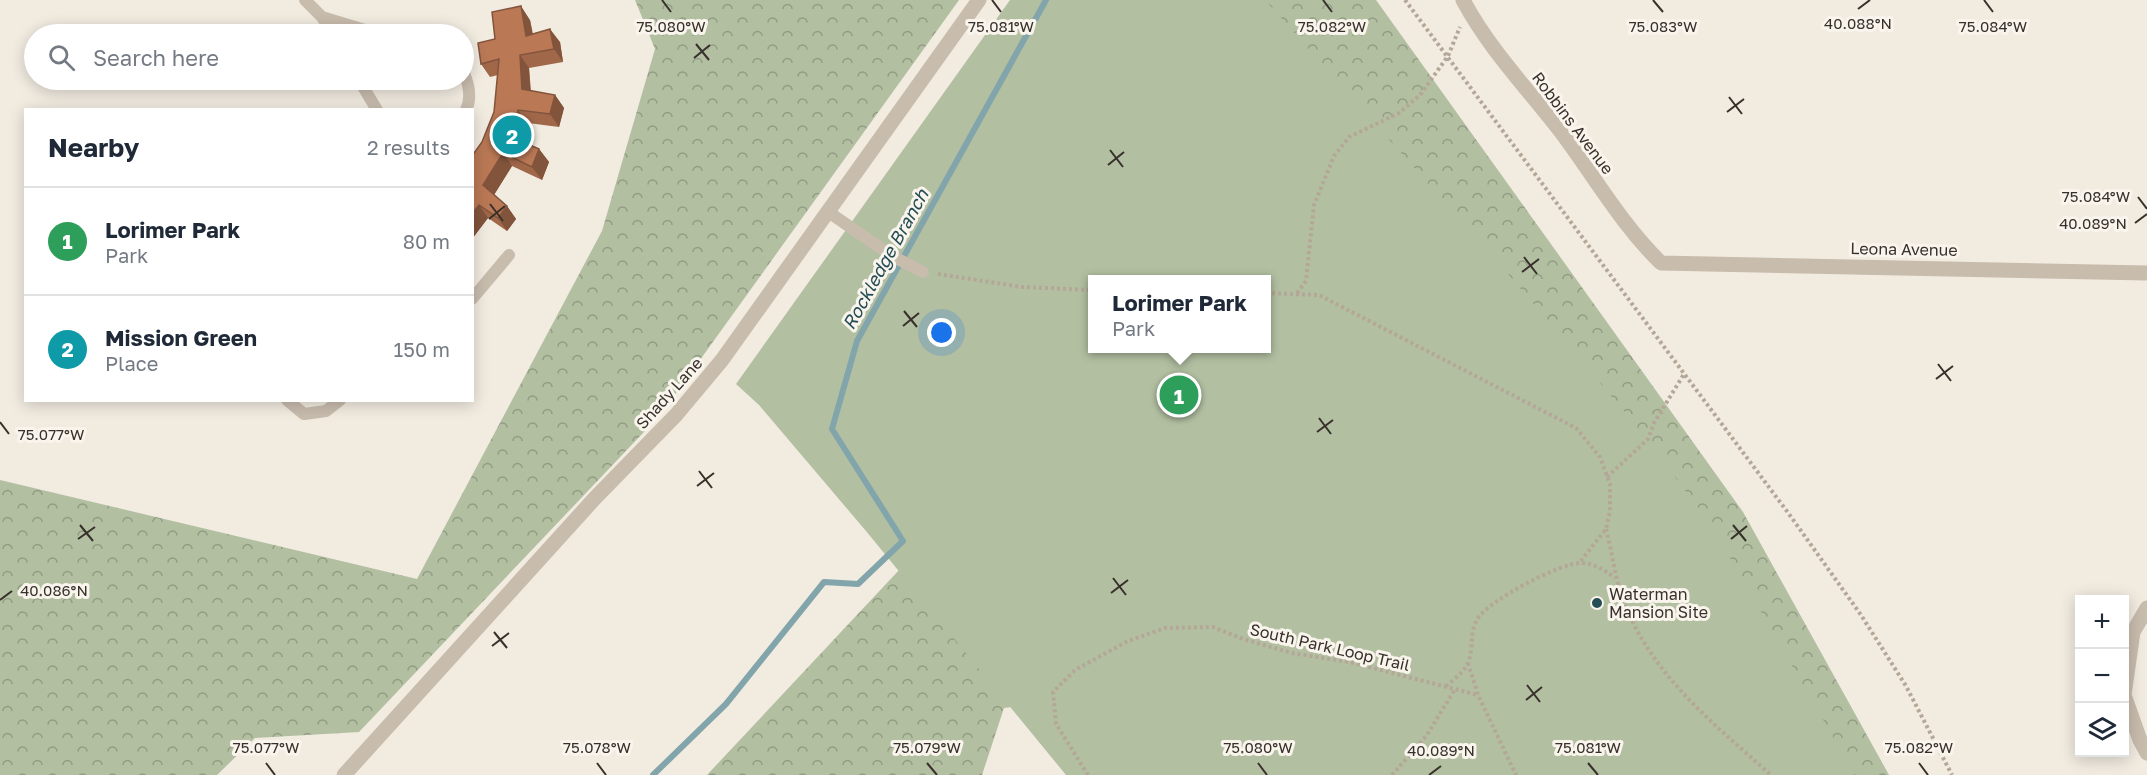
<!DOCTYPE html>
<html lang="en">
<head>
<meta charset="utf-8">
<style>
	:root { --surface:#fff; --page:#f2f2f3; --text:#1f2937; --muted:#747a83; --line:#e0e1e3; --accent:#244d55 }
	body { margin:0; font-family:"Golos Text",sans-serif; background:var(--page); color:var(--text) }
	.controls { position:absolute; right:18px; bottom:18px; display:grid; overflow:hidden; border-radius:0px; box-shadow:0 3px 15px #0003 }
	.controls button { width:54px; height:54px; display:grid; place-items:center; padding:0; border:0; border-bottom:2px solid var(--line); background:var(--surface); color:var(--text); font:30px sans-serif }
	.you { position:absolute; left:942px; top:333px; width:21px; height:21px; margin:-15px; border:4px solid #fff; border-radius:50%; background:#1a73e8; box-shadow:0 0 0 9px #1a73e833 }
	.badge { display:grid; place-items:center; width:39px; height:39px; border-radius:50%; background:var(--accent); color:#fff; font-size:20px; font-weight:700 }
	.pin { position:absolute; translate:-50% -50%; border:3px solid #fff; box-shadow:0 2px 6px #0006 }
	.popup { position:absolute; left:1088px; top:275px; width:183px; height:78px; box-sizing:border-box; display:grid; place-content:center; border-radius:0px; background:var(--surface); filter:drop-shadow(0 2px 4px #0005); font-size:20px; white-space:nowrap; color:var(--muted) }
	.popup b { font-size:22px; color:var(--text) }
	.popup::after { content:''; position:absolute; left:50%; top:100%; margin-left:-12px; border:12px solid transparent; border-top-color:var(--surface) }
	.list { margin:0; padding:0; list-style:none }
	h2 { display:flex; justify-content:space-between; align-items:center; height:78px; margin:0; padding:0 24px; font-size:26px }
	h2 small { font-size:20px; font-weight:400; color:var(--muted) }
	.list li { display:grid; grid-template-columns:39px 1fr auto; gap:18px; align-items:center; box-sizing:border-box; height:108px; padding:0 24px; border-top:2px solid var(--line) }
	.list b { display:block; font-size:22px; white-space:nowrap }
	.list p { margin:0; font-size:20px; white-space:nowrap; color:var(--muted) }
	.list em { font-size:20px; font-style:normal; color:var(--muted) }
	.icon { flex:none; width:33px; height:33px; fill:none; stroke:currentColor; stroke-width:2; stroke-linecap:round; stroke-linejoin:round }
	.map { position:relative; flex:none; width:2147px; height:775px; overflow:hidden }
	.search { position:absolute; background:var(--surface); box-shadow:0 3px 15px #0003; left:24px; top:24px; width:450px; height:66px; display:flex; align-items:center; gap:15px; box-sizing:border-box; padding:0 21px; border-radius:33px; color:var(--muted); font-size:22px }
	.panel { position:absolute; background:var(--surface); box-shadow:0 3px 15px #0003; left:24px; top:108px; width:450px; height:294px; border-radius:0px }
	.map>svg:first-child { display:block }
	.forest { fill:url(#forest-crowns); fill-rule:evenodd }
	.park { fill:#b2bfa1; fill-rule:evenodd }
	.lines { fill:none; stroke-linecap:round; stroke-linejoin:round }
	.stream { stroke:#82a5ab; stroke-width:6 }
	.path { stroke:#b4a797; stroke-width:4; stroke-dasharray:3 3; stroke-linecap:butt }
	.lane { stroke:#c8bcad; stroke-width:12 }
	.street { stroke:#c8bcad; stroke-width:15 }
	.wall { fill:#a06749 }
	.shaded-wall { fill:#82543c }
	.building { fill:#ba7855; stroke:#82543c; stroke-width:1.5 }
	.ticks { fill:none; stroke:#37302b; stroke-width:2 }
	.poi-dot { fill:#244d55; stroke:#f9f4ec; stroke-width:2 }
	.labels { text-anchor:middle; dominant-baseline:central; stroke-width:6; stroke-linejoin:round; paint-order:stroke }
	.street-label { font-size:16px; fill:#37302b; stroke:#f9f4ec }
	.poi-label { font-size:16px; fill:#37302b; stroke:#f9f4ec; text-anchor:start }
	.water-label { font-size:18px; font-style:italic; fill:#244d55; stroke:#f9f4ec }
	.ticks-label { font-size:15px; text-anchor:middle; fill:#37302b; stroke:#f9f4ec; stroke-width:6; stroke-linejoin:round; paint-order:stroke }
</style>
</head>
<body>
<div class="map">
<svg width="2147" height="775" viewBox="0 0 2147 775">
	<defs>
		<pattern id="forest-crowns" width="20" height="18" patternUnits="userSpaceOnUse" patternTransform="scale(1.5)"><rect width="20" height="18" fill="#b2bfa1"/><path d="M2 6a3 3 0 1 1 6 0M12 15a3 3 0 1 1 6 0" fill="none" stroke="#929c83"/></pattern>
	</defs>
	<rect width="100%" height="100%" fill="#f1ebe0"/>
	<path class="forest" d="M635,0H959L661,414L359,732L255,738L217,775H0V480L417,579L602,231L655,49Z
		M1079,0H1376L1743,512L1889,775H1758L1254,675L1004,708L982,775H707L931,536ZM1092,280H1266V348H1092Z"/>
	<path class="park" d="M1010,0H1265L1498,262L1633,422L1710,523L1855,775H1066L866,531L759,405L736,384ZM1092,280H1266V348H1092Z"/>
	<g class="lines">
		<path class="stream" d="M653,775L726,704L824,582L858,584L903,541L832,429L857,341L1046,0"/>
		<path class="path" d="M1405,0L1789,514L1861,615L1906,686L1952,775
			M938,274L1022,287L1092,290
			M1266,293L1319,295L1576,428L1600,457L1610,484V511L1606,529L1580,562
			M1297,293L1306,281L1314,205L1334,156L1349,137L1399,113L1420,95L1448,56L1460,27
			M1607,477L1648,439L1654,423L1684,374
			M1606,529C1613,554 1615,581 1625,605C1654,677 1715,725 1771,775
			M1468,663L1478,695L1516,775
			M1446,686C1453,680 1464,672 1468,663C1474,648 1469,632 1478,618C1490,600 1561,562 1582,563C1596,564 1604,570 1615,578
			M1088,775L1056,724L1053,692L1075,670L1128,641L1165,628L1213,627L1243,639L1292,653L1354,663L1478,695
			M1392,775L1427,735L1455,689"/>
		<path class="lane" d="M305,0L322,17L332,34
			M322,17L378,34
			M464,73C469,85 472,98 466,110
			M359,80L377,110
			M827,211L892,256L923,272
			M472,299L509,255
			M287,400L304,414L326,411L340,400"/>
		<path class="street" d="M1463,0C1489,49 1527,88 1561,132C1594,176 1621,224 1661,263L2147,273
			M2124,695L2133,632L2147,608
			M2124,695L2140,740L2147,753
			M344,775L595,498L676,415L722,360L979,0"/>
	</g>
	<path class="wall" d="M530,20L533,34L560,42L563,62L529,68L531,91L555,95L564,108L559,127L528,123L522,142L539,149L549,162L542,180L512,166L494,195L507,206L516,219L507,231L488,218L472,239L482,142L494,112L498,75L490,77L481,64L495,39Z"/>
	<path class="shaded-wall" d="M521,6L530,20L535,49L526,36Z
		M550,29L560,42L563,62L554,49Z
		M520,55L529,68L531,103L522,89Z
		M555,95L564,108L559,127L550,114Z
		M518,110L528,123L520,150L511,137Z
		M539,149L549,162L542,180L532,167Z
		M503,153L512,166L492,198L483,185Z
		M479,205L488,218L472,239V214Z
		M507,206L516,219L507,231L498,218Z"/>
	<path class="building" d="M521,6L526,36L550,29L554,49L520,55L522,89L555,95L550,114L518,110L511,137L539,149L532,167L503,153L483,185L507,206L498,218L479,205L472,214V156L482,142L494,112L499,59L481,64L478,43L495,39L492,12Z"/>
	<path class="ticks" d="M662,0L671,12M992,0L1001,12M1323,0L1332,12M1653,0L1663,12M1984,0L1993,12M1858,9L1870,0M696,44L709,60M694,58L710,45M1729,97L1742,114M1727,112L1744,99M1110,150L1123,167M1108,165L1124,152M2138,197L2147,209M490,204L503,221M489,219L505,206M2135,223L2147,214M1524,257L1537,274M1522,272L1539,259M904,311L917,327M903,326L919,313M1938,364L1951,381M1936,379L1953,366M1319,418L1331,434M0,422L9,434M1317,432L1333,420M699,471L712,488M697,486L714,473M80,525L93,541M1733,525L1746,541M78,539L95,527M1731,539L1747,526M1113,578L1126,595M1111,593L1128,580M0,600L12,591M494,632L507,648M492,646L509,633M1527,685L1540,702M1526,700L1542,687M266,763L275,775M597,763L606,775M927,763L937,775M1258,763L1267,775M1588,763L1598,775M1919,763L1928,775M1429,775L1441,766"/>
	<circle class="poi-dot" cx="1597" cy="603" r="6"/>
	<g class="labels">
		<g class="street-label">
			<text transform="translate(1573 123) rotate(53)">Robbins Avenue</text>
			<text transform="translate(1904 249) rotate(1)">Leona Avenue</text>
			<text transform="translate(669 393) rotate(-48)">Shady Lane</text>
			<text transform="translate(1330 647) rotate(13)">South Park Loop Trail</text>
		</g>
		<g class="poi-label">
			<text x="1609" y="594">Waterman<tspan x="1609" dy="18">Mansion Site</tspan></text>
		</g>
		<g class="water-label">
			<text transform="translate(885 259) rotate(-61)">Rockledge Branch</text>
		</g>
	</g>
	<g class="ticks-label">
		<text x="1858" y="29">40.088°N</text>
		<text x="671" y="32">75.080°W</text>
		<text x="1001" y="32">75.081°W</text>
		<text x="1332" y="32">75.082°W</text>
		<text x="1663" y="32">75.083°W</text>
		<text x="1993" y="32">75.084°W</text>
		<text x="2096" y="202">75.084°W</text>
		<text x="2093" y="229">40.089°N</text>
		<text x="51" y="440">75.077°W</text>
		<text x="54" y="596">40.086°N</text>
		<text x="266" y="753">75.077°W</text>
		<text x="597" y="753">75.078°W</text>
		<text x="927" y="753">75.079°W</text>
		<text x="1258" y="753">75.080°W</text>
		<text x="1588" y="753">75.081°W</text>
		<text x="1919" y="753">75.082°W</text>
		<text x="1441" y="756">40.089°N</text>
	</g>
</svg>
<div class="controls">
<button>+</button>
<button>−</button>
<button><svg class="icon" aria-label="layers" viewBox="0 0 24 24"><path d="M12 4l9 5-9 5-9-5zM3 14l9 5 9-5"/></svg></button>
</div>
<div class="you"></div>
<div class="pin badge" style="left:1179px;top:395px;background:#2e9e5b">1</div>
<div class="popup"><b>Lorimer Park</b>Park</div>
<div class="pin badge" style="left:512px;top:135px;background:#0f9aa8">2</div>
<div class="search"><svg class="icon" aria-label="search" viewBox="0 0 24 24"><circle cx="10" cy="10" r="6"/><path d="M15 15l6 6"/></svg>Search here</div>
<section class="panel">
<h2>Nearby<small>2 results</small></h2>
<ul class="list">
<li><span class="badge" style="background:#2e9e5b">1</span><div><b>Lorimer Park</b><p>Park</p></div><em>80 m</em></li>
<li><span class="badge" style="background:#0f9aa8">2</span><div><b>Mission Green</b><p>Place</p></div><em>150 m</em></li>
</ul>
</section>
</div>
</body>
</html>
